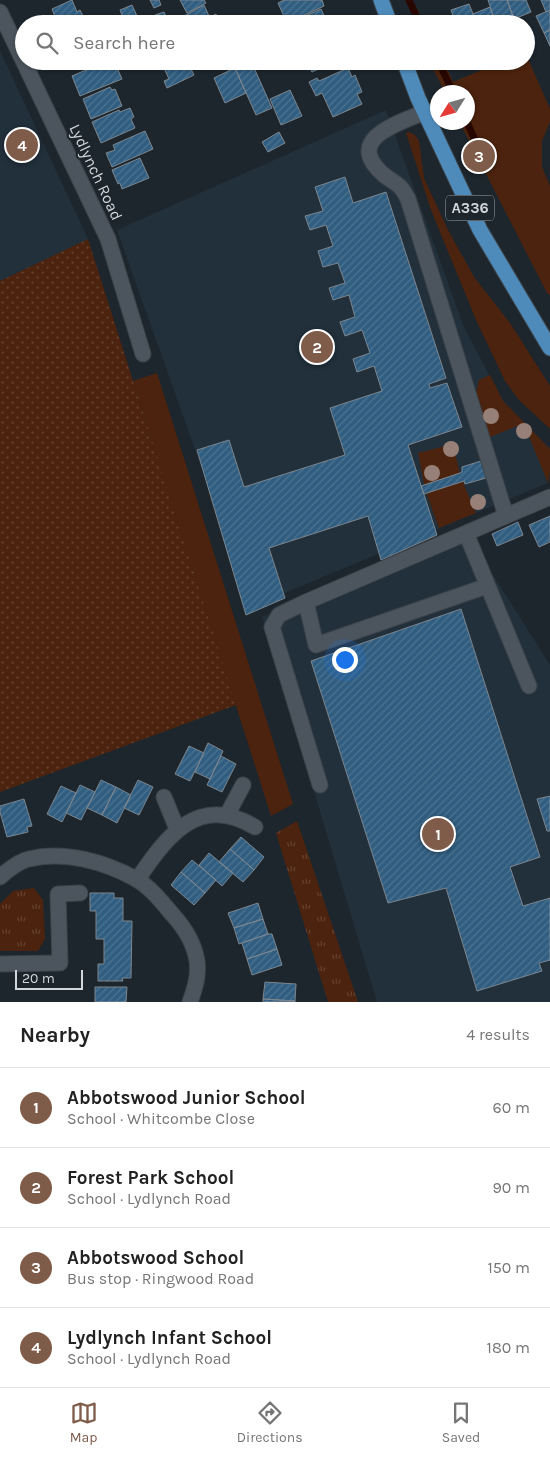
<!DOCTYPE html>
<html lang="en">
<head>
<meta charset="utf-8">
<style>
	:root { --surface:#fff; --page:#f2f2f2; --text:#222; --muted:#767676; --line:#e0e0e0; --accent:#7f5b4a }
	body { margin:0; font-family:Karla,sans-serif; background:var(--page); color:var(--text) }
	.compass { position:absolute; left:430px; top:85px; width:45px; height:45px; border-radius:50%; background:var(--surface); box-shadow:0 1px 4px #0004; rotate:233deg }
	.scale { position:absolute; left:15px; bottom:12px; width:68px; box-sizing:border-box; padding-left:5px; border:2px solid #d2d7dc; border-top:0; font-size:14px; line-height:18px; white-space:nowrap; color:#d2d7dc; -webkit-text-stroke:4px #1d262d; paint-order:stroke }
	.you { position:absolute; left:344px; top:659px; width:18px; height:18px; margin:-12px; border:4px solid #fff; border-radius:50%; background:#1a73e8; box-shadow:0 0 0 8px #1a73e833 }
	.badge { display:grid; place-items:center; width:32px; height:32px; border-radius:50%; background:var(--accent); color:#fff; font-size:16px; font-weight:700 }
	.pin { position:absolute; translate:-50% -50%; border:2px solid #fff; box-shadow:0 1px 5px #0006 }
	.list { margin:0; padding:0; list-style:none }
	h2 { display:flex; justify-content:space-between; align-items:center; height:65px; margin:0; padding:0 20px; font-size:21px }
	h2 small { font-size:16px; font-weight:400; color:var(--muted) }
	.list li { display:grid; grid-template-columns:32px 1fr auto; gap:15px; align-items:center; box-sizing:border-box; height:80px; padding:0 20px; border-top:1px solid var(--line) }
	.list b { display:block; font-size:19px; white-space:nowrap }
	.list p { margin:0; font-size:16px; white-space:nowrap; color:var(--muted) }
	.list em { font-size:16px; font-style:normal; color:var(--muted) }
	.icon { flex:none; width:28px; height:28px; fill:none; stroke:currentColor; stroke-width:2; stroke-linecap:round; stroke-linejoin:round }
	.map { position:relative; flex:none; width:550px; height:1002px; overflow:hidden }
	.search { position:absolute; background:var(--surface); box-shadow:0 1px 4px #0004; left:15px; right:15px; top:15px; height:55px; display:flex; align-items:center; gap:12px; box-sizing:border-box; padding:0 18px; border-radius:28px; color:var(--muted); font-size:19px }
	.sheet { height:385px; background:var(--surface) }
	nav { display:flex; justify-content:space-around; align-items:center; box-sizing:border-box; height:70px; border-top:1px solid var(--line); background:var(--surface); font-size:14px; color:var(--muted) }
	nav a { display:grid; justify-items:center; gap:2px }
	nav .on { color:var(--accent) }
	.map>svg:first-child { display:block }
	.built { fill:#22303c }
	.grass { fill:#4c230e }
	.park { fill:url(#park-tufts) }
	.garden { fill:url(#garden-dots) }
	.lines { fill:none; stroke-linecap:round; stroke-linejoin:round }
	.stream { stroke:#270700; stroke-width:7 }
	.building { fill:url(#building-hatch); stroke:#7c868f }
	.minor-casing { stroke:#3c4349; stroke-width:17 }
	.major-casing { stroke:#3c4349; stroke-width:17 }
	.minor { stroke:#4c555e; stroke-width:15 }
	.major { stroke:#4e8bba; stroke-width:15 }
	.tree { fill:#978077 }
	.labels { text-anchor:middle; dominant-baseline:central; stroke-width:4.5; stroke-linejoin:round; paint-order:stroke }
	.shield { fill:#1d262d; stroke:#9ca2a8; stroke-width:1 }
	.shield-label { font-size:15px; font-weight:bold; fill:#d2d7dc }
	.street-label { font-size:16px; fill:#d2d7dc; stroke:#1d262d }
</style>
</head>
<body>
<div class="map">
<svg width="550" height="1002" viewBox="0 0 550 1002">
	<defs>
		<pattern id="park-tufts" width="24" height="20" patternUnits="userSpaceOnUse" patternTransform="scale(1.25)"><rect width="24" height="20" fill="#4c230e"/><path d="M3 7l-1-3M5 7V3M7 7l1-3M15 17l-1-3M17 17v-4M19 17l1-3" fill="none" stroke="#654230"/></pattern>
		<pattern id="garden-dots" width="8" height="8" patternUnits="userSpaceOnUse" patternTransform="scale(1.25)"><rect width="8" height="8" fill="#4c230e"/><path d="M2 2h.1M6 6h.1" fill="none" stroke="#654230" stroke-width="1.8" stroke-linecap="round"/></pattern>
		<pattern id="building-hatch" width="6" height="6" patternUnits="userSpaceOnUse" patternTransform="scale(1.25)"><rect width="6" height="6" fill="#305d80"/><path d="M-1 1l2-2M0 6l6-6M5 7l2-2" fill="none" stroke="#4d7491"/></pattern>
	</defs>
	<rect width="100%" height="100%" fill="#1d262d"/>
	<path class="built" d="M0,51L88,239L0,281Z
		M386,110L463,325L503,401L550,449V473L548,483L251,607L117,230Z
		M464,529L550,665V1002H377L262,617Z"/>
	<path class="grass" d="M526,54L550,109V122L542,141V167L550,186V295L547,293L460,123L468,122V92H445L429,61H444L453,82L503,61H526Z
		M409,132L415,135L419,141L424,178L448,230L474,277L510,323L550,386V429L519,400L505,381L476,320L431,210L406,133Z
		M157,373L293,804L271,816L133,381Z
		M490,375L503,401L550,449V473L548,483L525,427L520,425L490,437L476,393L479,380Z
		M453,444L461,478L476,513L439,528L425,489L418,453Z"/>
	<path class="park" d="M297,821L358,1002H328L276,833Z
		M34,888L43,900L45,939L38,951H0V904L13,891Z"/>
	<path class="garden" d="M88,239L236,705L0,792V281Z"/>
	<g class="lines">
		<path class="stream" d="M409,0L420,24
			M438,61L453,92
			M467,122L482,156"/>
	</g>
	<path class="building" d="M72,0L77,12L80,10L83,16L79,18L82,24H58L52,9Z
		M150,0H159L161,5L154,8Z
		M180,0H204L206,3L187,13Z
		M284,0H322L324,6L287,23L278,3Z
		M488,0H507L514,19L496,24Z
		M507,0H526L531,12L514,19Z
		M541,0H550V10L546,12Z
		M469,4L477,24H456L451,10Z
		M132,5L138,18L125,23L120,10Z
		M204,5L209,16L194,24H188L184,16Z
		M490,7L496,24H477L473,14Z
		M321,9L327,22L330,20L331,24H300L298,19Z
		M550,10V30L544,33L536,16Z
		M164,12L169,23L159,24L155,15Z
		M216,14L220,22L215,24H196Z
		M550,30V46L544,33Z
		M107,61H114L122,79L80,96L72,76Z
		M173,61H187L194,75L167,88L164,81L169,79L163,66Z
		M245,61H251L272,108L256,115L234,66Z
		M259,61H275L276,62L262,68Z
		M306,61H336L312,72Z
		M235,68L246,93L225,103L214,78Z
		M348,68L352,77L355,75L362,92L357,94L362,104L333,117L322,93L316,96L309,82L317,78L319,81Z
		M110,87L112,90L115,89L122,106L91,119L83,99Z
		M290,90L302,116L281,125L270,99Z
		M130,108L134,117L131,119L135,128L101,143L92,122L119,110L120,112Z
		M145,131L153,149L112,167L106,153L115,150L113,145Z
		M279,132L285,143L268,152L262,142Z
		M140,158L149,178L122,189L120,183L118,184L112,170Z
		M345,177L353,203L386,192L446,378L429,384L430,388L447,383L462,427L408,445L437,535L381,560L368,516L269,548L285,598L246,615L197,450L229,440L244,487L345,455L330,408L382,391L374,366L357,372L353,359L370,353L362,330L345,336L340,322L355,317L349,295L333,300L329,288L345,283L338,263L323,267L318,251L333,246L326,225L310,230L305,216L323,211L315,187Z
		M481,461L486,478L465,484L464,481L424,494L421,486L460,473L462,472V467Z
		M550,516V542L539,547L529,525Z
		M518,522L523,535L497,546L492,534Z
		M461,609L540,857L510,867L523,906L550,898V960L539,963L542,971L477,991L446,888L388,903L311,661Z
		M208,743L223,751L210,779L195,772Z
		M189,746L204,753L190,781L175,774Z
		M221,756L236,764L222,792L207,785Z
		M101,780L116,787L102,815L87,808Z
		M138,780L153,787L139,815L124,808Z
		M80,785L95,792L81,820L66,813Z
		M61,786L76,793L62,822L47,814Z
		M116,787L131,795L117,823L102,815Z
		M550,796V831H547L537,799Z
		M24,799L32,826L27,827L28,832L7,837L0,812V806Z
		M241,837L264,857L254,870L230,849Z
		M230,849L254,870L243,882L219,862Z
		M209,853L233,873L222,886L199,865Z
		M192,860L216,880L205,893L181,872Z
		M181,872L205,893L194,905L171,885Z
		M90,893H114V898H123V921H132L131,978H122L123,981H98V964H104V939H96V911H90Z
		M258,903L263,919L234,928L228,913Z
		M263,919L268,934L239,944L234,928Z
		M268,934H272L277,949L247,959L242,943Z
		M277,949L282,965L252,975L247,959Z
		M265,982L296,984L295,1001L263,999Z
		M95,987H127L126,1002H95Z
		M263,999L295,1001V1002H263Z"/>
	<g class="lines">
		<defs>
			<path id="minor" d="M0,12L108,239L143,354
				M425,112C399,123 342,139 384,175C398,186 399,182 408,199L506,516
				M466,533L529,686
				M487,586L316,645L306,602L550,497
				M306,602L279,615L272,627L320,785
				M164,797L177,829
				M227,815L243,785
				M0,877C8,870 19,861 29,859C64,850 105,862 136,879C150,887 162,902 172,914C184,927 194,942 197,961C199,975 195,988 190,1002
				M137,880C167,836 198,793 255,827
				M0,964L60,963L58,894L80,893"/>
			<path id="major" d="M381,0L390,24
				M404,61L418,98L480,230L550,348"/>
		</defs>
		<use href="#minor" class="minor-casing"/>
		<use href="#major" class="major-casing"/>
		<use href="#minor" class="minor"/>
		<use href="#major" class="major"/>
	</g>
	<g class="tree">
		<circle cx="491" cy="416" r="8"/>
		<circle cx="524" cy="431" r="8"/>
		<circle cx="451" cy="449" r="8"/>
		<circle cx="432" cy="473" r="8"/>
		<circle cx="478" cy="502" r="8"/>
	</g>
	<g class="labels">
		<rect class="shield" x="446" y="195.5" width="48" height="25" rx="4"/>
		<g class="shield-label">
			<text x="470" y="208">A336</text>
		</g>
		<g class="street-label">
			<text transform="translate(96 172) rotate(65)">Lydlynch Road</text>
		</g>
	</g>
</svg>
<svg class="compass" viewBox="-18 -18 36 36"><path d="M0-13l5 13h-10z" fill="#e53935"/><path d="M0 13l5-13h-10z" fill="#767676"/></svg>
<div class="scale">20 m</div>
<div class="you"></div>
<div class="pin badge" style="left:438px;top:834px">1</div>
<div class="pin badge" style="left:317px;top:347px">2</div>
<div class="pin badge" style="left:479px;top:156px">3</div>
<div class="pin badge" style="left:22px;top:145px">4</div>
<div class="search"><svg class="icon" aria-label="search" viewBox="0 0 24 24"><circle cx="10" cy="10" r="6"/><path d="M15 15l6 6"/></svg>Search here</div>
</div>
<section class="sheet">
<h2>Nearby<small>4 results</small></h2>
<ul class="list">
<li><span class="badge">1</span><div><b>Abbotswood Junior School</b><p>School · Whitcombe Close</p></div><em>60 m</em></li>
<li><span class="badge">2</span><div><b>Forest Park School</b><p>School · Lydlynch Road</p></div><em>90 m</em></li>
<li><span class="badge">3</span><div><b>Abbotswood School</b><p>Bus stop · Ringwood Road</p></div><em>150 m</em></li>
<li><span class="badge">4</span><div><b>Lydlynch Infant School</b><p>School · Lydlynch Road</p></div><em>180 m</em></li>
</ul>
</section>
<nav>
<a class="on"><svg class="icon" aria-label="map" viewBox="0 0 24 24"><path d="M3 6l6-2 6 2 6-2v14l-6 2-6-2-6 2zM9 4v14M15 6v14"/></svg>Map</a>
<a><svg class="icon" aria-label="directions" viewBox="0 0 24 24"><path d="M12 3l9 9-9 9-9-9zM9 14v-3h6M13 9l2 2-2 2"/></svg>Directions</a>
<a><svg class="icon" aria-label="saved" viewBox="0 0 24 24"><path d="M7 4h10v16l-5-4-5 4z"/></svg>Saved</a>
</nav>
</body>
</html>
